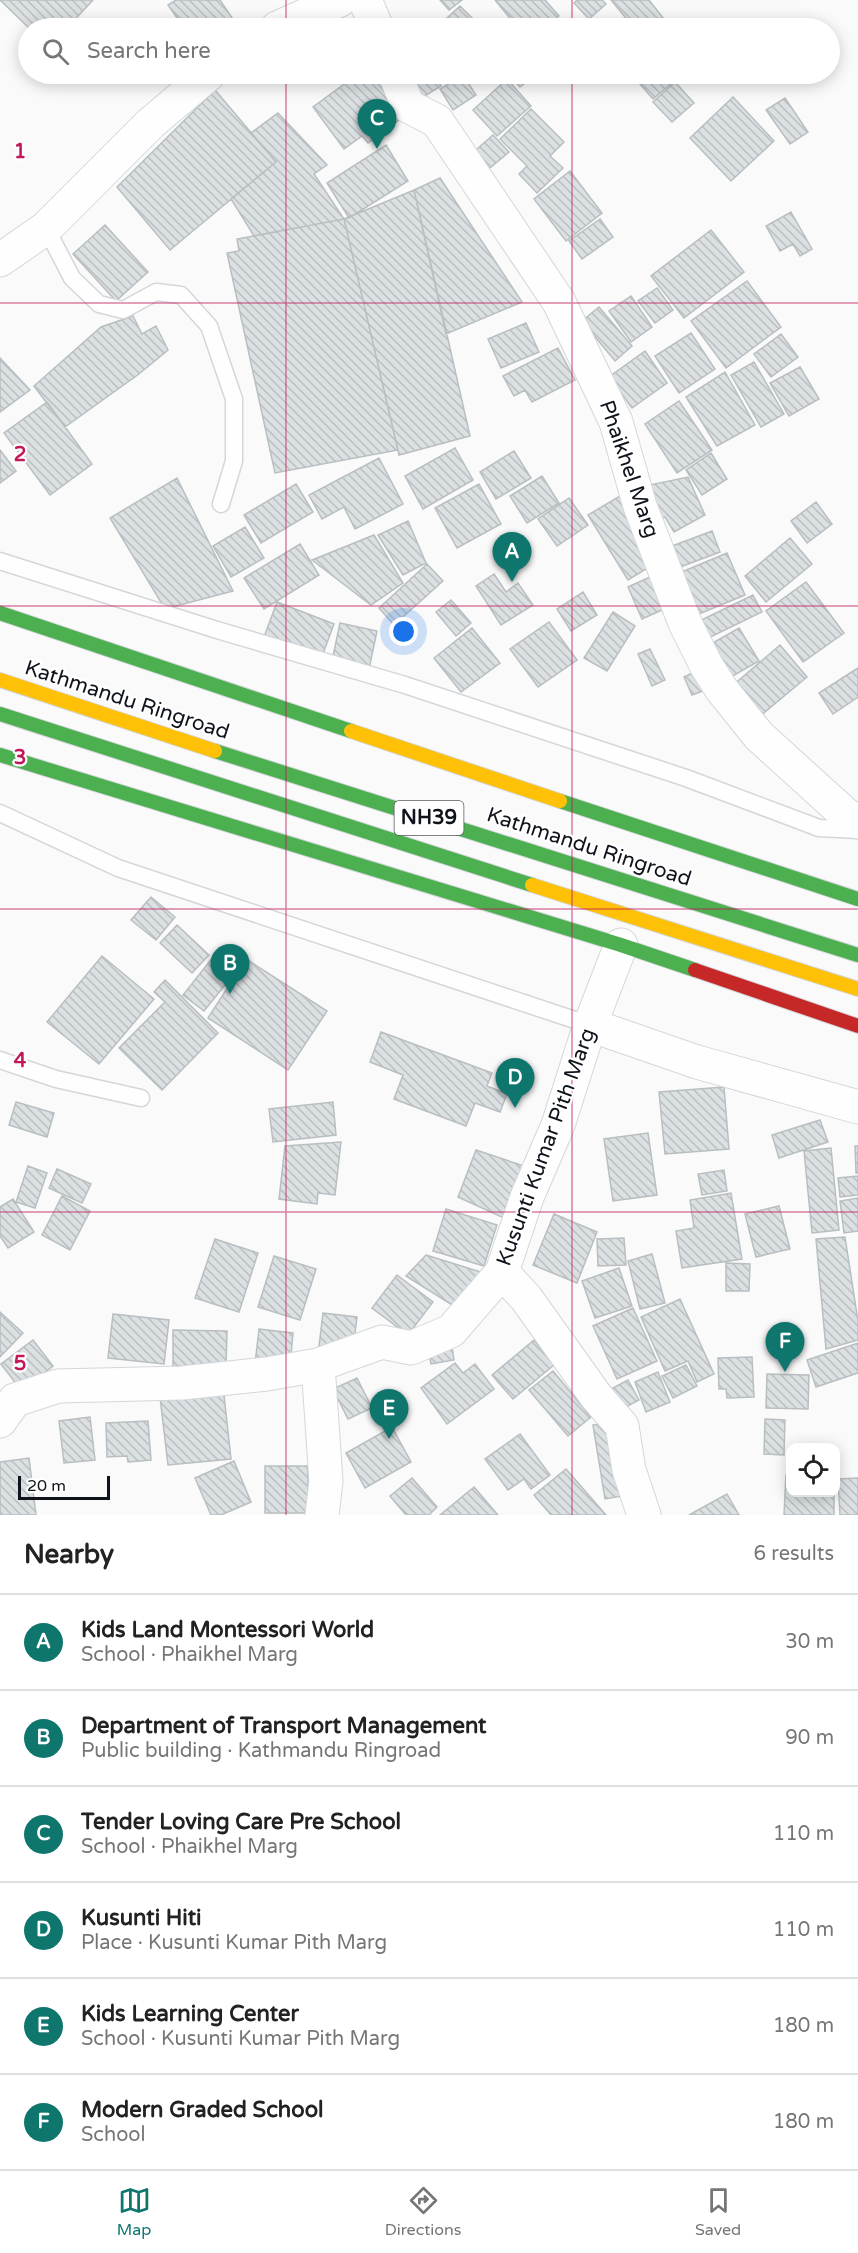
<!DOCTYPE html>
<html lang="en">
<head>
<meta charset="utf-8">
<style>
	:root { --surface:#fff; --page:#f2f2f2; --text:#222; --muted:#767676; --line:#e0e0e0; --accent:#0f766e }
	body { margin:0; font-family:"Varela Round",sans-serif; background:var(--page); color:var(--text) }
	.controls { position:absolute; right:18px; bottom:18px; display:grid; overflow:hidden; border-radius:12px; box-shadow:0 3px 15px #0003 }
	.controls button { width:54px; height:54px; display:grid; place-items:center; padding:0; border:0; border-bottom:2px solid var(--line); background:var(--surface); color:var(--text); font:30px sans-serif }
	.scale { position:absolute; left:18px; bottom:15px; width:92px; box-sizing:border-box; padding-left:6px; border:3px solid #0f131c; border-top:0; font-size:16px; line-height:21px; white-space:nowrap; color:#0f131c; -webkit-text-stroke:4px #fff; paint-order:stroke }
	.you { position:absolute; left:404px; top:632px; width:21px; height:21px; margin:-15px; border:4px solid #fff; border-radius:50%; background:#1a73e8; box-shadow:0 0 0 9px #1a73e833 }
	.badge { display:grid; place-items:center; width:39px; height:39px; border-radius:50%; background:var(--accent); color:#fff; font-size:20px; font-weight:700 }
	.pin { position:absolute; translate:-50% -50px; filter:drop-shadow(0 2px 3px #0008) }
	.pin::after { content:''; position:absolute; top:32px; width:21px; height:18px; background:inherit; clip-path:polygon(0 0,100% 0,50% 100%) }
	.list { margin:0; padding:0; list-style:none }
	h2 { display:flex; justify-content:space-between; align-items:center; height:78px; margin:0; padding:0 24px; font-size:26px }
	h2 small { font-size:20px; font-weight:400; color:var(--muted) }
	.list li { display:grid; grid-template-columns:39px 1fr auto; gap:18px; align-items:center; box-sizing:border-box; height:96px; padding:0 24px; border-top:2px solid var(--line) }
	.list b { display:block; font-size:22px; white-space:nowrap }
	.list p { margin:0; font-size:20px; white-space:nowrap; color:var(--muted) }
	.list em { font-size:20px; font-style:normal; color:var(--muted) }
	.icon { flex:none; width:33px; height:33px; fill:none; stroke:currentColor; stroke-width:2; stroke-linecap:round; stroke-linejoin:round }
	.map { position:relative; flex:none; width:858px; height:1515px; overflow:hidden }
	.search { position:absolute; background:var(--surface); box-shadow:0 3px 15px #0003; left:18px; right:18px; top:18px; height:66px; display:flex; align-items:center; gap:15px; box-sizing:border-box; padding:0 21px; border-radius:33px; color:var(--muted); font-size:22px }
	.sheet { height:654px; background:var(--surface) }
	nav { display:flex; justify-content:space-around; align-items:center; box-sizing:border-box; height:84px; border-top:2px solid var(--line); background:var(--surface); font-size:16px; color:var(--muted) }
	nav a { display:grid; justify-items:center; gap:3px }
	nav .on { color:var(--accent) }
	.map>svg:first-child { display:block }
	.building { fill:url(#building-back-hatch); stroke:#b9bec0; stroke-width:1.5 }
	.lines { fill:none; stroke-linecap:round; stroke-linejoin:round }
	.lane-casing { stroke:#d4d6da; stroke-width:19 }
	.street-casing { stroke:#d4d6da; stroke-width:35 }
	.fast-casing { stroke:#d4d6da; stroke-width:16 }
	.slow-casing { stroke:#d4d6da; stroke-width:16 }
	.jam-casing { stroke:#d4d6da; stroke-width:16 }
	.lane { stroke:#fefefe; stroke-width:16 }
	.street { stroke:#fefefe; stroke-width:33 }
	.fast { stroke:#4caf50; stroke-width:14 }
	.slow { stroke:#ffc107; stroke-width:14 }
	.jam { stroke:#c62828; stroke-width:14 }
	.grid { fill:none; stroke:#c2185b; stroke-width:1.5; stroke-opacity:0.55 }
	.labels { text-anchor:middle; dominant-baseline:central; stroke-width:4.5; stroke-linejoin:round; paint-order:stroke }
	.shield { fill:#fff; stroke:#575a60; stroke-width:1.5 }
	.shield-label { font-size:20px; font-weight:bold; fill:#0f131c }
	.street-label { font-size:21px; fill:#0f131c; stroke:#fff }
	.grid-label { font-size:20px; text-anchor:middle; font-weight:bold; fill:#c2185b; stroke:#fff; stroke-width:4.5; stroke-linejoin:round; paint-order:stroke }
</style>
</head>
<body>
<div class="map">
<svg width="858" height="1515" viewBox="0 0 858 1515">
	<defs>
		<pattern id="building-back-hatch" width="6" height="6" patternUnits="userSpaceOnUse" patternTransform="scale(1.5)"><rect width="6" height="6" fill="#dbe0e3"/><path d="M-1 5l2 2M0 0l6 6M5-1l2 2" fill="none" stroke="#bbbfc2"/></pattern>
	</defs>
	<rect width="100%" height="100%" fill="#fafafa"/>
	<path class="building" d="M0,0H93L67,28H29Z
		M176,0H220L239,28H184L168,5Z
		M440,0H462L449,10Z
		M495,0H545L559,16L543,28H518Z
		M577,0H602L606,4L589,19L574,3Z
		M611,0H649L671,28H634Z
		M460,6L476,22L469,28H456L446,19Z
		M358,74H371L403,117L368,143L362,136L344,149L313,107Z
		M402,74H433L441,86L415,102Z
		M438,74H454L443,81Z
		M509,74H536L520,87Z
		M634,74H666L673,82L653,99L632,75Z
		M463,75L476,95L453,110L440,89Z
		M507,79L531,106L497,136L473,110Z
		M675,82L694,103L672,122L653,102Z
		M215,90L276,162L170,250L117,187Z
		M733,97L774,141L731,181L690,138Z
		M785,98L808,132L790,144L766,110Z
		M531,109L564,142L550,156L563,168L537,193L519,174L527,166L500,139Z
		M278,113L327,165L314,174L344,219L254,236L231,199L276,162L251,133Z
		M493,135L509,152L485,172L470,155Z
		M386,145L408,181L349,218L327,183Z
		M570,171L602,213L566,241L534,199Z
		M440,178L522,302L446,334L414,190Z
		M414,190L470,436L399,455L344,219Z
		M791,212L812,249L800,256L793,244L780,251L766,226Z
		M344,219L398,450L275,473L227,253L239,251L237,239Z
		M600,219L613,237L582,259L569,241Z
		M105,225L148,272L116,301L73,254Z
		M711,230L744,272L684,318L651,276Z
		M747,281L781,327L726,368L691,321Z
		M657,288L673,310L655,323L638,301Z
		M631,296L652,327L631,342L609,311Z
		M599,307L632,346L615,361L582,321Z
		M133,316L142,334L156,326L168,350L139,374L65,427L34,386L101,327Z
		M526,323L539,352L501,368L488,339Z
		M691,333L715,369L679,393L655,356Z
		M781,334L798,357L771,377L754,354Z
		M558,348L575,380L532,402L525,390L514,396L503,376Z
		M645,351L667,383L632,408L609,377Z
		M0,358L30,390L0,412Z
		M754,362L784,414L761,427L731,375Z
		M800,367L819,399L789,416L770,383Z
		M725,372L755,425L717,446L686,397Z
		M679,401L712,450L677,473L645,424Z
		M47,402L92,464L50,495L4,433Z
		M455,448L473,480L423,509L405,476Z
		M0,450L16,471L0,483Z
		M514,451L531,478L496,499L480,472Z
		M711,453L727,479L702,495L686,470Z
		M379,458L403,504L355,529L344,507L322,519L309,495Z
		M542,476L559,503L527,523L510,496Z
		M688,477L705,515L674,532L665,517L648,521L645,486Z
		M177,478L233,591L165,609L110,518Z
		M296,484L313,512L261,543L244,515Z
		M479,484L501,524L457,548L435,508Z
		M625,493L656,563L628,580L588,515Z
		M569,498L588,525L557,546L538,519Z
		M816,502L832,524L807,543L791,521Z
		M408,521L426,563L403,575L378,535Z
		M245,527L264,558L231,577L213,546Z
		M712,531L720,552L675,569L667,548Z
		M374,535L403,583L371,605L312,560Z
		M790,538L812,564L766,602L745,576Z
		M300,544L319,575L264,609L244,578Z
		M727,553L745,595L694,616L677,574Z
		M427,564L443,581L394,625L379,608Z
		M659,573L673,605L642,619L628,587Z
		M494,574L506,592L518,583L533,605L501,625L476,586Z
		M806,582L844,633L803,662L766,611Z
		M583,592L597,615L571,631L557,609Z
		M753,595L762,612L700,642L691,625Z
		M451,600L471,623L456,636L436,612Z
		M277,602L334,624L321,659L264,637Z
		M613,612L635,626L607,671L584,658Z
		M549,622L577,660L538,687L510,649Z
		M340,623L377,631L369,669L332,661Z
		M472,628L500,663L461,692L434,658Z
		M739,628L759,661L724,681L704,648Z
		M780,645L807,677L759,717L732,686Z
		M650,649L665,680L652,686L638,654Z
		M858,668V697L833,714L819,693Z
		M700,670L708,689L692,695L684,677Z
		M151,897L175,917L156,940L131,920Z
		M177,925L209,955L192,973L160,943Z
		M217,952L238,969L204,1011L183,995Z
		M102,956L154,999L99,1064L47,1022Z
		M246,959L327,1011L288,1070L208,1018Z
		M165,980L218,1033L162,1090L119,1048L165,1002L154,992Z
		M381,1032L492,1073L487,1086L507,1094L500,1112L475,1103L466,1126L394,1099L403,1075L370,1062Z
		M724,1087L729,1149L665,1154L659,1092Z
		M16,1102L54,1113L47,1137L9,1125Z
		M333,1102L336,1135L273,1142L269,1109Z
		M820,1120L828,1142L779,1158L772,1135Z
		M648,1133L657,1195L613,1201L604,1139Z
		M341,1142L335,1195L318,1193L317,1204L279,1199L285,1146Z
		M855,1146H858V1173H856Z
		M831,1148L839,1230L812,1233L804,1151Z
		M476,1150L536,1170L517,1224L458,1197Z
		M28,1166L47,1173L35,1208L16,1202Z
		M57,1169L91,1184L82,1203L49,1188Z
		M724,1170L727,1191L702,1195L698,1174Z
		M858,1176V1195L840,1197L838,1178Z
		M731,1193L742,1259L682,1268L676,1231L694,1228L690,1200Z
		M62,1196L90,1211L70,1250L42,1235Z
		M858,1198V1231L844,1233L840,1201Z
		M13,1199L34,1232L8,1248L0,1236V1207Z
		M779,1206L790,1249L756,1257L745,1214Z
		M446,1209L497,1225L484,1266L433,1251Z
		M554,1214L597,1232L577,1283L533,1265Z
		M845,1237L858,1321V1340L826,1349L816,1239Z
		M624,1238L626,1265L598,1266L597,1239Z
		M215,1239L258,1253L239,1312L195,1298Z
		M652,1254L665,1303L640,1309L628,1261Z
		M426,1255L484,1273L457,1308L406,1276Z
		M274,1256L316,1269L300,1320L258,1307Z
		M726,1263L750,1264L749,1291H726Z
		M619,1268L632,1306L595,1318L582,1281Z
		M397,1275L433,1302L408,1335L372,1308Z
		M680,1299L714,1374L697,1382L688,1361L665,1371L641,1317Z
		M633,1308L657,1361L617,1379L593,1326Z
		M0,1312L23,1333L0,1357Z
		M323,1313L357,1317L353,1350L319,1346Z
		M113,1314L169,1320L164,1364L108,1358Z
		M259,1329L293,1333L290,1367L255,1364Z
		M173,1330L227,1331L226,1367L173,1366Z
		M33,1340L53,1366L21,1390L1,1364Z
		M451,1340L454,1360L431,1364L427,1344Z
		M534,1340L554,1365L513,1399L492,1375Z
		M858,1343V1373L816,1387L807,1360Z
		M752,1357L754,1397L727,1398L726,1389H719L718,1358Z
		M455,1363L463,1373L475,1364L494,1389L447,1424L421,1388Z
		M686,1365L697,1386L673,1398L662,1376Z
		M553,1371L591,1417L568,1436L529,1390Z
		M658,1372L670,1402L646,1412L635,1382Z
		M767,1374L809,1375L808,1409L766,1408Z
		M357,1378L372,1408L348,1419L333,1389Z
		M628,1380L639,1400L620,1410L609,1390Z
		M223,1386L231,1459L168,1465L160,1397Z
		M90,1417L95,1460L64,1463L59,1421Z
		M765,1419L785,1420L784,1455L764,1454Z
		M148,1421L151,1460L128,1462L127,1456L107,1457L106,1423Z
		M611,1422L623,1496L605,1499L593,1425Z
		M392,1427L411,1462L365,1488L346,1453Z
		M520,1434L550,1475L531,1489L524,1479L508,1490L485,1459Z
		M801,1444H830V1448H801Z
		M29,1458L36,1515H0V1462Z
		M234,1461L251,1502L221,1515H211L195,1478Z
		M265,1466H308V1513H265Z
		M566,1469L606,1515H551L534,1495Z
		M786,1475H790V1492H834V1515H784Z
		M412,1478L437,1507L429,1515H406L390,1496Z
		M858,1478V1515H840L838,1479Z
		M474,1487L498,1515H440Z
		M727,1494L739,1515H689Z"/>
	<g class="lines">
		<defs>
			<path id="lane" d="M46,228L72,278L99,304L123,310L156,292L181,295L209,326L234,399V461L221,504
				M0,561L217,630L405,685L686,778L819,828L858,830
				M0,813L118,868L590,1025
				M0,1060L56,1079L141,1098"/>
			<path id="street" d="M365,0L377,28
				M277,28L340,0
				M395,74L408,106L437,121L559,302L616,422L640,506L685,623L706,665L722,690L759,736L845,814L858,822
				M0,260L46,228L151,123L209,74
				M590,1025L697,1062L858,1107
				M502,1272L526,1298L596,1396L622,1426L629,1470L644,1515
				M318,1365L326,1481L322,1515
				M0,1421L15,1400L58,1386L182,1383L267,1374L318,1365L382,1342L411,1348L451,1331L502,1272L527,1197L558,1125L590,1025L621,945"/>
			<path id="fast" d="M0,613L351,731
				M0,714L532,885
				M215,751L858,955
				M0,755L621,945L695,970
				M560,801L858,899"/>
			<path id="slow" d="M0,680L215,751
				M351,731L560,801
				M532,885L858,989"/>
			<path id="jam" d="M695,970L858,1026"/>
		</defs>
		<use href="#lane" class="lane-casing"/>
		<use href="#street" class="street-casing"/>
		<use href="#fast" class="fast-casing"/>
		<use href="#slow" class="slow-casing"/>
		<use href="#jam" class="jam-casing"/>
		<use href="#lane" class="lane"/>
		<use href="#street" class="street"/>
		<use href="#fast" class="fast"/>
		<use href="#slow" class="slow"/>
		<use href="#jam" class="jam"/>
	</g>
	<path class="grid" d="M286,0V28M572,0V28M286,74V1515M572,74V1515M0,303H858M0,606H858M0,909H858M0,1212H858"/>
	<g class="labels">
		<rect class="shield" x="394.5" y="801" width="69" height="34" rx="4.5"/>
		<g class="shield-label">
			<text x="429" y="818">NH39</text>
		</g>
		<g class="street-label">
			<text transform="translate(629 469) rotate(71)">Phaikhel Marg</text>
			<text transform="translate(127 700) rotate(18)">Kathmandu Ringroad</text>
			<text transform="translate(589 847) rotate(18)">Kathmandu Ringroad</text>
			<text transform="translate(546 1147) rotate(-70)">Kusunti Kumar Pith Marg</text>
		</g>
	</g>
	<g class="grid-label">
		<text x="20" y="158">1</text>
		<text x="20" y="461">2</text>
		<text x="20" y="764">3</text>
		<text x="20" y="1067">4</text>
		<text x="20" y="1370">5</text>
	</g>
</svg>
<div class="controls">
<button><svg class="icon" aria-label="locate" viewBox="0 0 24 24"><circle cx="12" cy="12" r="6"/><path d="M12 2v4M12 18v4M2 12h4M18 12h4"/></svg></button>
</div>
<div class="scale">20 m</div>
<div class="you"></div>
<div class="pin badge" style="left:512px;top:582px">A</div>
<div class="pin badge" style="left:230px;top:994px">B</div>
<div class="pin badge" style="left:377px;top:149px">C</div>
<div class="pin badge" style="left:515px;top:1108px">D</div>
<div class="pin badge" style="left:389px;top:1439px">E</div>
<div class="pin badge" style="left:785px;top:1372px">F</div>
<div class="search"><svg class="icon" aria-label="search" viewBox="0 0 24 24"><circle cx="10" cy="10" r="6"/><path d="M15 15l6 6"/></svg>Search here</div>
</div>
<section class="sheet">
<h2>Nearby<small>6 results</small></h2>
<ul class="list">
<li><span class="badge">A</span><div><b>Kids Land Montessori World</b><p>School · Phaikhel Marg</p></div><em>30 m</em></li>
<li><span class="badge">B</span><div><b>Department of Transport Management</b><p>Public building · Kathmandu Ringroad</p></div><em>90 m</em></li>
<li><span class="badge">C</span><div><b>Tender Loving Care Pre School</b><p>School · Phaikhel Marg</p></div><em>110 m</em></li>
<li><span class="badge">D</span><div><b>Kusunti Hiti</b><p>Place · Kusunti Kumar Pith Marg</p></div><em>110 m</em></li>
<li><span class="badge">E</span><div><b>Kids Learning Center</b><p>School · Kusunti Kumar Pith Marg</p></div><em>180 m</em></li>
<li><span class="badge">F</span><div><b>Modern Graded School</b><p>School</p></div><em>180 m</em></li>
</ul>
</section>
<nav>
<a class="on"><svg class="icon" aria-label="map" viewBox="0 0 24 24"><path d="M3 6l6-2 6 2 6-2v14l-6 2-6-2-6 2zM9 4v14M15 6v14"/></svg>Map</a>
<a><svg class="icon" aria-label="directions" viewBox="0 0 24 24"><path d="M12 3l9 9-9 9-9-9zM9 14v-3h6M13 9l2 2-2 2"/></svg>Directions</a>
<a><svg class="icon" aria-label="saved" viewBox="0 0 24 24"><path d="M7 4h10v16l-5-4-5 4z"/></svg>Saved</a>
</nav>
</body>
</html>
